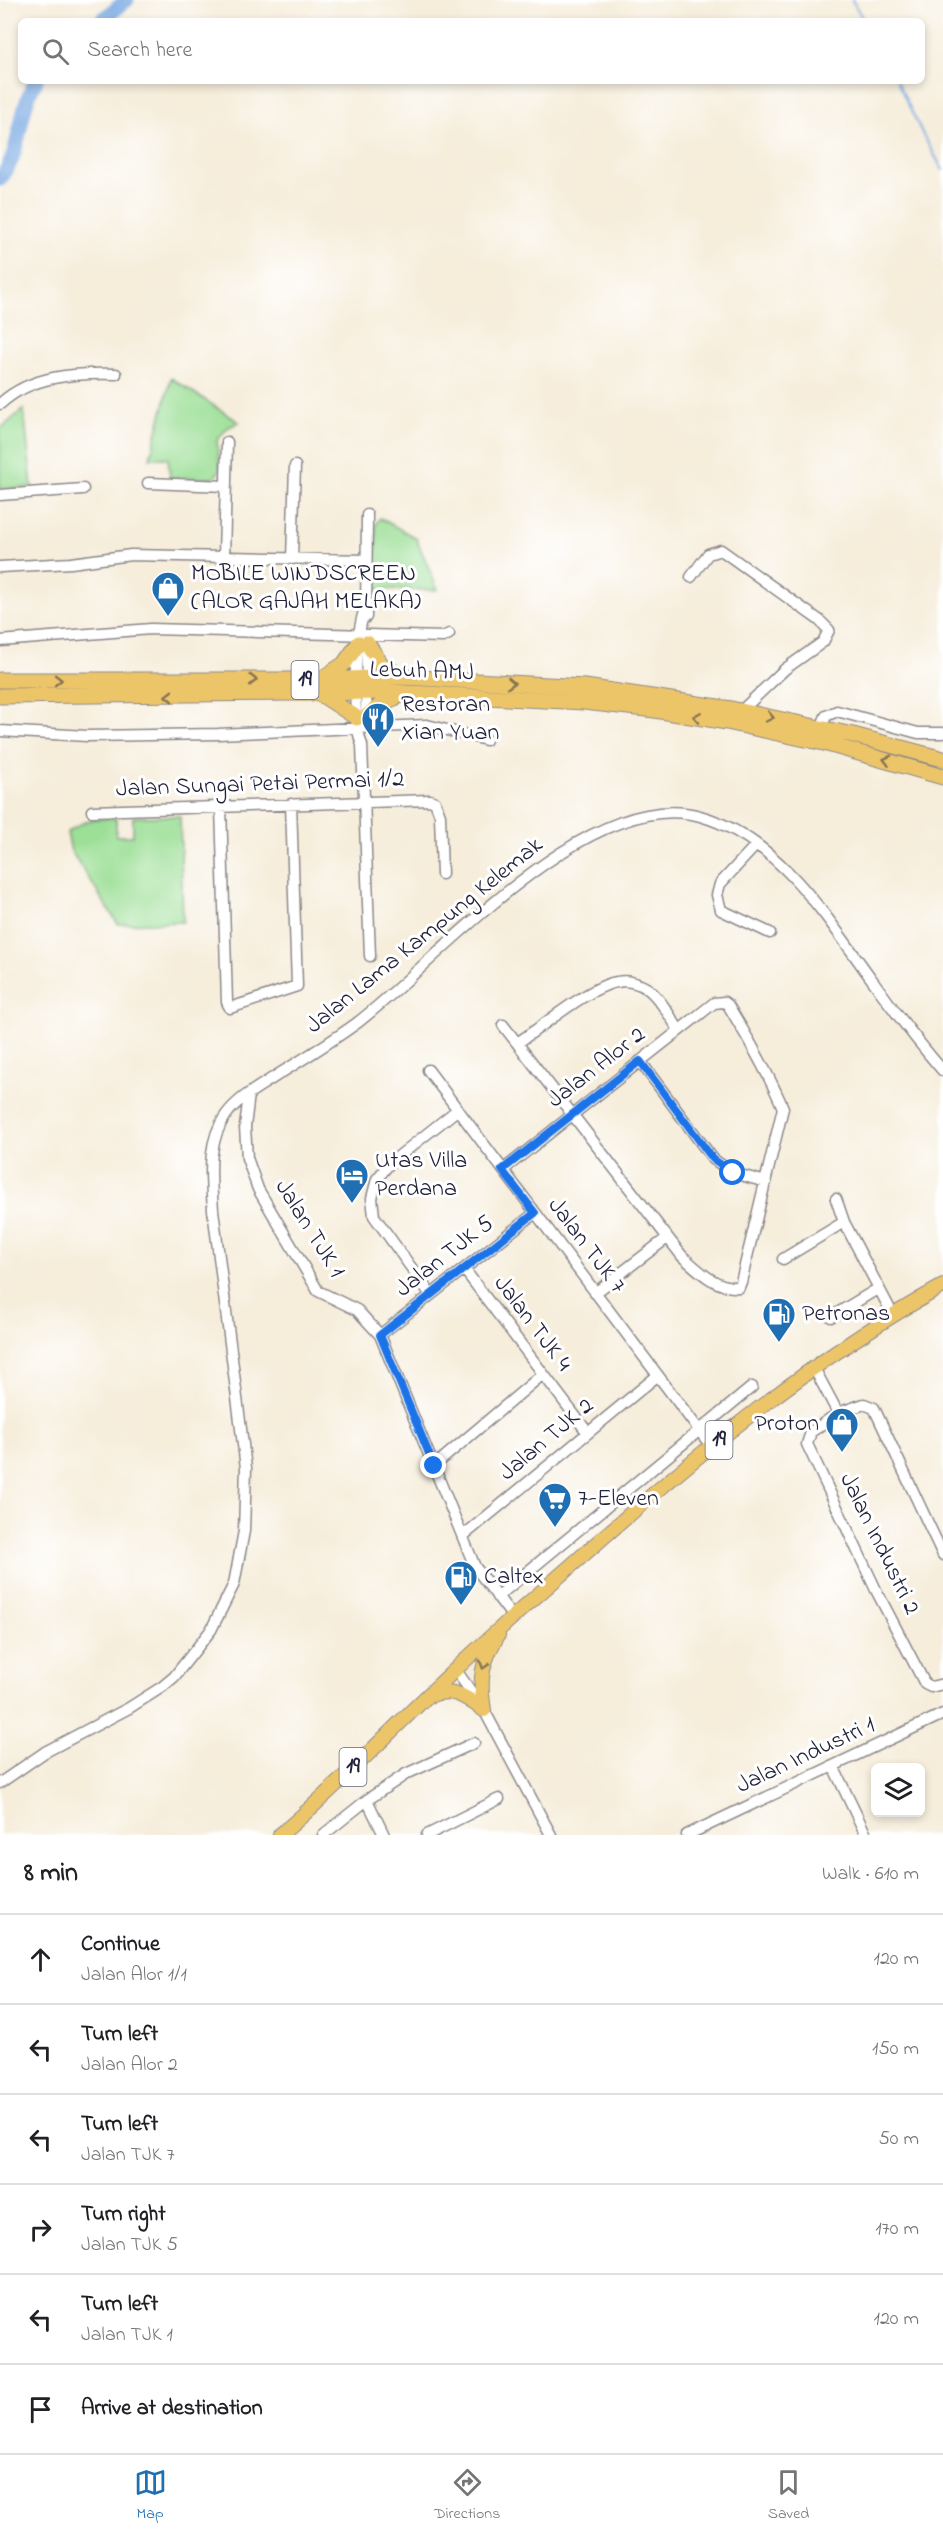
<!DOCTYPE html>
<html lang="en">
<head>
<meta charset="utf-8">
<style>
	:root { --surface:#fff; --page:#f2f2f2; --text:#202124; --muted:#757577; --line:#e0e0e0; --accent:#1f6fb2 }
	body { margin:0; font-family:"Indie Flower",sans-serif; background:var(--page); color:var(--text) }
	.controls { position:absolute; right:18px; bottom:18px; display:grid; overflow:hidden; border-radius:9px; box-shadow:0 3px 9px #0003 }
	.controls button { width:54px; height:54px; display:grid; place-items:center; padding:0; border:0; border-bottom:2px solid var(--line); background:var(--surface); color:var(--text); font:30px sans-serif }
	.stop { position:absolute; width:18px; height:18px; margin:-14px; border:4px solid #1a73e8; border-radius:50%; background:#fff }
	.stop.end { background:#1a73e8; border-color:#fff; box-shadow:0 2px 6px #0008 }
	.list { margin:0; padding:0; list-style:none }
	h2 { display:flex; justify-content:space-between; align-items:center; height:78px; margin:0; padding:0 24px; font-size:26px }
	h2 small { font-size:20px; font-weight:400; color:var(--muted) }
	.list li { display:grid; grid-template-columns:39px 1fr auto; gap:18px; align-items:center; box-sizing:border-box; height:90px; padding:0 24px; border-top:2px solid var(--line) }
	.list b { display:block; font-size:22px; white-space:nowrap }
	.list p { margin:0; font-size:20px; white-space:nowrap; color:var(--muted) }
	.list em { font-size:20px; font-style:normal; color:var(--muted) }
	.icon { flex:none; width:33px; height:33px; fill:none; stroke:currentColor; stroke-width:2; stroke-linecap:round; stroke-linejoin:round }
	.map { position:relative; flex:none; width:943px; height:1835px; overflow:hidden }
	.search { position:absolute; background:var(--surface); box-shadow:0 3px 9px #0003; left:18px; right:18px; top:18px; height:66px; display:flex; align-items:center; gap:15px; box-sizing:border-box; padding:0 21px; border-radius:9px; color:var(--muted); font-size:22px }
	.sheet { height:618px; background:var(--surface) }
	nav { display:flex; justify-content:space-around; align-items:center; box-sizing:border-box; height:84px; border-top:2px solid var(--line); background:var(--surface); font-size:16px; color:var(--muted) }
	nav a { display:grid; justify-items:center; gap:3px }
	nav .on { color:var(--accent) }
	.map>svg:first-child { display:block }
	.green { fill:#9cdf96; stroke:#5f8068; stroke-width:1.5 }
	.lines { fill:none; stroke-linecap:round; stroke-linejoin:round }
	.stream { stroke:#77a7e1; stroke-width:2 }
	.river { stroke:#77a7e1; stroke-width:15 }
	.minor-casing { stroke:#8c888a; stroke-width:13 }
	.major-casing { stroke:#8c888a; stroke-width:16 }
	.highway-casing { stroke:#8c888a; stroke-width:17 }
	.minor { stroke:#fff; stroke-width:10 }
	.major { stroke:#edc569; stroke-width:14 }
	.highway { stroke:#edc569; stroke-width:15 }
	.oneway { stroke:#887452 }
	.route { stroke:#1a73e8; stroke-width:8 }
	.labels { text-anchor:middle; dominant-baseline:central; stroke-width:6; stroke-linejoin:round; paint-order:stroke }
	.shield { fill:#fff; stroke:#646476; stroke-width:1.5 }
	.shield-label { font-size:22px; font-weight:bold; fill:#22223b }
	.poi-label { font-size:24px; fill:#22223b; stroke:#fff; text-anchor:start }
	.street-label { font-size:24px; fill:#22223b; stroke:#fff }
</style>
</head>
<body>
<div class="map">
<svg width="943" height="1835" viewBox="0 0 943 1835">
	<rect width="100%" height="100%" fill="#fff"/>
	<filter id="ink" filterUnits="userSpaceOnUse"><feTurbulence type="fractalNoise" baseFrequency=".0167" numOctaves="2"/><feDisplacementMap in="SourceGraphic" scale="12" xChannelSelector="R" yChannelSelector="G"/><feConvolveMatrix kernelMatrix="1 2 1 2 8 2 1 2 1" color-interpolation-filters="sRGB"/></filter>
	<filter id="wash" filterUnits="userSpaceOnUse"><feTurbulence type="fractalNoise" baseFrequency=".008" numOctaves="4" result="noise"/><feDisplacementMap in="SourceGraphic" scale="24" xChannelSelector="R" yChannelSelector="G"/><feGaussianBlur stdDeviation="1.35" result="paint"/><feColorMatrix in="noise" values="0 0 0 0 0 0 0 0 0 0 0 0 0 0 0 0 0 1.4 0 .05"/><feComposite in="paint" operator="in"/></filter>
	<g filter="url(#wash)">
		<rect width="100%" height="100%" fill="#f6edda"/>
		<path class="green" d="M171,378L239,422L227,428L217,441L220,470L214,478H170L168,458H150Z
			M24,409L32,487L0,489V429Z
			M380,518L416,538L438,590L374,589L376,524Z
			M180,816L183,922L118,924L71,851L67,833C81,820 97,818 116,818V836H133V817Z"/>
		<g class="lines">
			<path class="stream" d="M852,0L864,21
				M897,81L923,135L943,170"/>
			<path class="river" d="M101,21L127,0
				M0,179C23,151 17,111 36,81"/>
		</g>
	</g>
	<g filter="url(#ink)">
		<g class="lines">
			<defs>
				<path id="minor" d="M0,404C31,375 76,373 116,374
					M148,483L226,486
					M0,495L83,489
					M224,557L227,442
					M292,559L295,466
					M0,567L71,563L131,555L366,560
					M691,577L708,554L721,550L819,620L829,630L823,642L785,669L741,711
					M364,611C355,641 351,716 362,745L370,956
					M366,617L367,515
					M0,641L151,629L443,637L449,634
					M366,722L367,641
					M821,728L826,716L837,711L918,733H943
					M0,731L87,736L218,734L427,725L486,740
					M221,807L227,1002L230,1008L297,986L291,804
					M92,811L430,800L435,802L440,815L442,874
					M756,845L720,884L717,895L721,910L770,933
					M517,1043C542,1027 590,986 617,982C627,980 639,983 648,989C661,999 670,1017 679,1030
					M640,1061L713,1159L733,1173L766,1182
					M428,1070L711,1446
					M249,1094L245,1127L247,1158L258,1189L318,1291L357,1310L380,1335L475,1567L513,1617
					M503,1170C573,1114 643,1059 714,1003L724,1002L728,1005C748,1038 768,1072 783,1108L741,1282L739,1287C716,1289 698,1270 682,1256L503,1025
					M836,1199L844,1222L893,1315
					M783,1259L844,1222
					M464,1269L588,1433
					M595,1293L667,1238
					M431,1295L374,1216L372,1198L377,1179L389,1164L457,1110
					M831,1317L879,1288
					M380,1335L535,1213
					M814,1368L838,1413L864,1404L874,1408L943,1555
					M838,1413L811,1432L807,1444L876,1590L925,1684L931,1687L943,1684
					M434,1466L543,1374
					M463,1536L657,1376
					M497,1597L752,1387
					M455,1669L484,1710L551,1835
					M833,1766L866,1835
					M0,1783L45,1752L129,1708L162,1687L174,1677L211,1630L234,1584L244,1531L246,1468L213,1210C211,1178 206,1143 226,1115C239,1097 261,1086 279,1074C305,1058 332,1041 357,1023C438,961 588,784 700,816C779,838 828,920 873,981C895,1012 918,1042 943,1071
					M367,1800L384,1835
					M323,1835L367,1800L406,1774L474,1743
					M427,1835L499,1799
					M687,1835L943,1714"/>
				<path id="major" d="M429,1696C452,1686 466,1697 484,1710
					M484,1710C479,1679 481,1663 498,1635
					M280,1835C341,1784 396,1724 455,1670C499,1628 545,1589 590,1549C700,1452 815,1357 943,1286"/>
				<path id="highway" d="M367,643L381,664L400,676
					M321,679L344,664L359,643
					M0,680H318L402,677L585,687L731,709L853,735L943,759
					M322,695L357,718
					M0,696L387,692L584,702L655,710L727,722L824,743L943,777
					M366,717L382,704L403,694"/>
			</defs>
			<use href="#minor" class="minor-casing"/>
			<use href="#major" class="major-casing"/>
			<use href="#highway" class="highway-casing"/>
			<use href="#minor" class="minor"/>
			<use href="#major" class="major"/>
			<use href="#highway" class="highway"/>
		</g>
		<defs><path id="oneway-chevron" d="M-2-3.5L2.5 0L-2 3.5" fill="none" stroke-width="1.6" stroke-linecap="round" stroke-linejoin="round" transform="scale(1.5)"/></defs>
		<g class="oneway">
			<use href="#oneway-chevron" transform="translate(58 680)"/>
			<use href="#oneway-chevron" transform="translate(253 680)"/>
			<use href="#oneway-chevron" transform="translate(511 683) rotate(3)"/>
			<use href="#oneway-chevron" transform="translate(169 696) rotate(180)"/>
			<use href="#oneway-chevron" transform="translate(697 717) rotate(-171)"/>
			<use href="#oneway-chevron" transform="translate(770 717) rotate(12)"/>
			<use href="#oneway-chevron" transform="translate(887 760) rotate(-165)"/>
			<use href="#oneway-chevron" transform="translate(484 1665) rotate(108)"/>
		</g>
	</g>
	<g class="lines" filter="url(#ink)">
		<path class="route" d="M434,1466L380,1335L535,1213L502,1170L640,1061L713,1159L733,1173"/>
	</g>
	<defs>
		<symbol id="shop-pin" viewBox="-11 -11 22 30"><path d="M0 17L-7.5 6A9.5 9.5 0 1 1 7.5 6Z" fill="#1f6fb2" stroke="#fff"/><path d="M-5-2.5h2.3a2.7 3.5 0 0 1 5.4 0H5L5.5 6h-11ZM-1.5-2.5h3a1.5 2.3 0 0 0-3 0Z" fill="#fff"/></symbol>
		<symbol id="restaurant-pin" viewBox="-11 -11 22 30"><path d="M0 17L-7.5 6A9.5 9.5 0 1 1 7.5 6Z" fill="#1f6fb2" stroke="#fff"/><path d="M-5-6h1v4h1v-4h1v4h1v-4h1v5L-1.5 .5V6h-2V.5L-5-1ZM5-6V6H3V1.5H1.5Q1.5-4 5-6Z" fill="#fff"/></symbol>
		<symbol id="hotel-pin" viewBox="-11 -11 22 30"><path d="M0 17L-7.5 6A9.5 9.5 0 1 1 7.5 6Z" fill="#1f6fb2" stroke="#fff"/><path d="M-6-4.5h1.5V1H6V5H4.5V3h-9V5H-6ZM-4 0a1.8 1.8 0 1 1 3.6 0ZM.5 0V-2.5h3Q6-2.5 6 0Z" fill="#fff"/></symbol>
		<symbol id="fuel-pin" viewBox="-11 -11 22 30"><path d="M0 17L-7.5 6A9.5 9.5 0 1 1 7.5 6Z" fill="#1f6fb2" stroke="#fff"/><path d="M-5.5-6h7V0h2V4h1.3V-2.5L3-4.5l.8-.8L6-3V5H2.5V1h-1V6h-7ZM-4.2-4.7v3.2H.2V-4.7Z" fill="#fff"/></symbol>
		<symbol id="supermarket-pin" viewBox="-11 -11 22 30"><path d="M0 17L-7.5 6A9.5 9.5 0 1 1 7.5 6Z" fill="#1f6fb2" stroke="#fff"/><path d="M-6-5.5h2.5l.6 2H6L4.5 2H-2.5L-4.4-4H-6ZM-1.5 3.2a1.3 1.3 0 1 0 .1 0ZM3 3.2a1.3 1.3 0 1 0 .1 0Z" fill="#fff"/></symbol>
	</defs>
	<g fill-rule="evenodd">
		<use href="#shop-pin" x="149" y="569" width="38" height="52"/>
		<use href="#restaurant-pin" x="359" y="700" width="38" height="52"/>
		<use href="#hotel-pin" x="333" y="1156" width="38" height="52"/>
		<use href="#fuel-pin" x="760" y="1295" width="38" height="52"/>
		<use href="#shop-pin" x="823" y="1405" width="38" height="52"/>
		<use href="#supermarket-pin" x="536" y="1480" width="38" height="52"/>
		<use href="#fuel-pin" x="442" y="1558" width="38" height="52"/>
	</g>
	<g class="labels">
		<g class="shield">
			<rect x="291.5" y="661" width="27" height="38" rx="4.5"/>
			<rect x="705.5" y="1421" width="27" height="38" rx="4.5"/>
			<rect x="339.5" y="1748" width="27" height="38" rx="4.5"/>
		</g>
		<g class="shield-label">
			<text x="305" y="680">19</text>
			<text x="719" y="1440">19</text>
			<text x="353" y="1767">19</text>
		</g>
		<g class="poi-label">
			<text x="191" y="574">MOBILE WINDSCREEN<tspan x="191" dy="28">(ALOR GAJAH MELAKA)</tspan></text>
			<text x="401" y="705">Restoran<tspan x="401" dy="28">Xian Yuan</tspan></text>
			<text x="375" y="1161">Utas Villa<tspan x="375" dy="28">Perdana</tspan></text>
			<text x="802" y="1314">Petronas</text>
			<text x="819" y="1424" text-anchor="end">Proton</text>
			<text x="578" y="1499">7-Eleven</text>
			<text x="484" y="1577">Caltex</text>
		</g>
		<g class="street-label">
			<text transform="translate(422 672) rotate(2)">Lebuh AMJ</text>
			<text transform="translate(260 785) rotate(-2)">Jalan Sungai Petai Permai 1/2</text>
			<text transform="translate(425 936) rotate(-39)">Jalan Lama Kampung Kelemak</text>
			<text transform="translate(597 1068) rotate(-38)">Jalan Alor 2</text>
			<text transform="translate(309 1229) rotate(58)">Jalan TJK 1</text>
			<text transform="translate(586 1246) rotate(53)">Jalan TJK 7</text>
			<text transform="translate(445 1257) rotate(-38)">Jalan TJK 5</text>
			<text transform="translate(532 1324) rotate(53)">Jalan TJK 4</text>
			<text transform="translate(547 1440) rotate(-40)">Jalan TJK 2</text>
			<text transform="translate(879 1544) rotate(64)">Jalan Industri 2</text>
			<text transform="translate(806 1756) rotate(-25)">Jalan Industri 1</text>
		</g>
	</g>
</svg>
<div class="controls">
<button><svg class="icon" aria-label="layers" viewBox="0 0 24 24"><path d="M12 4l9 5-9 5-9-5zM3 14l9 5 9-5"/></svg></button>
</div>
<div class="stop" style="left:733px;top:1173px"></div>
<div class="stop end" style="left:434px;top:1466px"></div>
<div class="search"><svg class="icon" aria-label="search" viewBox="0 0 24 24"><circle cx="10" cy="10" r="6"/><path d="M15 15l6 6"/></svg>Search here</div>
</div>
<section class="sheet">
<h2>8 min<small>Walk · 610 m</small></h2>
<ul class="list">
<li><svg class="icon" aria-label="ahead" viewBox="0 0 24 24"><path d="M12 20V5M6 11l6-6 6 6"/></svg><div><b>Continue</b><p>Jalan Alor 1/1</p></div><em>120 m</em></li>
<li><svg class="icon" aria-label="left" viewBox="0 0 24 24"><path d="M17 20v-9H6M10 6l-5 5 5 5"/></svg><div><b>Turn left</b><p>Jalan Alor 2</p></div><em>150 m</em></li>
<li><svg class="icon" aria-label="left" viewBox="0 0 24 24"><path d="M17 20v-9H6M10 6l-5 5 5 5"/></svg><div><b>Turn left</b><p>Jalan TJK 7</p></div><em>50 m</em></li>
<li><svg class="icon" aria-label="right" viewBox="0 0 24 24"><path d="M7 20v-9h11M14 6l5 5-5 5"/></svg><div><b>Turn right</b><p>Jalan TJK 5</p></div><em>170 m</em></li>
<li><svg class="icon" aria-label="left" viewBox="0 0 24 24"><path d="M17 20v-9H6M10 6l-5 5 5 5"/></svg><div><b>Turn left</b><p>Jalan TJK 1</p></div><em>120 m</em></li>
<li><svg class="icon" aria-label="arrive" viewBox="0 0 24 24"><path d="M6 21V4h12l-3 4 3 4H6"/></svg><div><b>Arrive at destination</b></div></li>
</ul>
</section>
<nav>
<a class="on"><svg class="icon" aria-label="map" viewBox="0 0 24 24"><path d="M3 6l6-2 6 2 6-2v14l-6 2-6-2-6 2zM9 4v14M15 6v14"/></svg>Map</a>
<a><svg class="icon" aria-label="directions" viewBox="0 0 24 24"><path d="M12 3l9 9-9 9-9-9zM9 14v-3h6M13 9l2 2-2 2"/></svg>Directions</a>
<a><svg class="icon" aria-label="saved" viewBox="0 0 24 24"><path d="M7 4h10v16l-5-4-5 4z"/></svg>Saved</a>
</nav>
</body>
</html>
